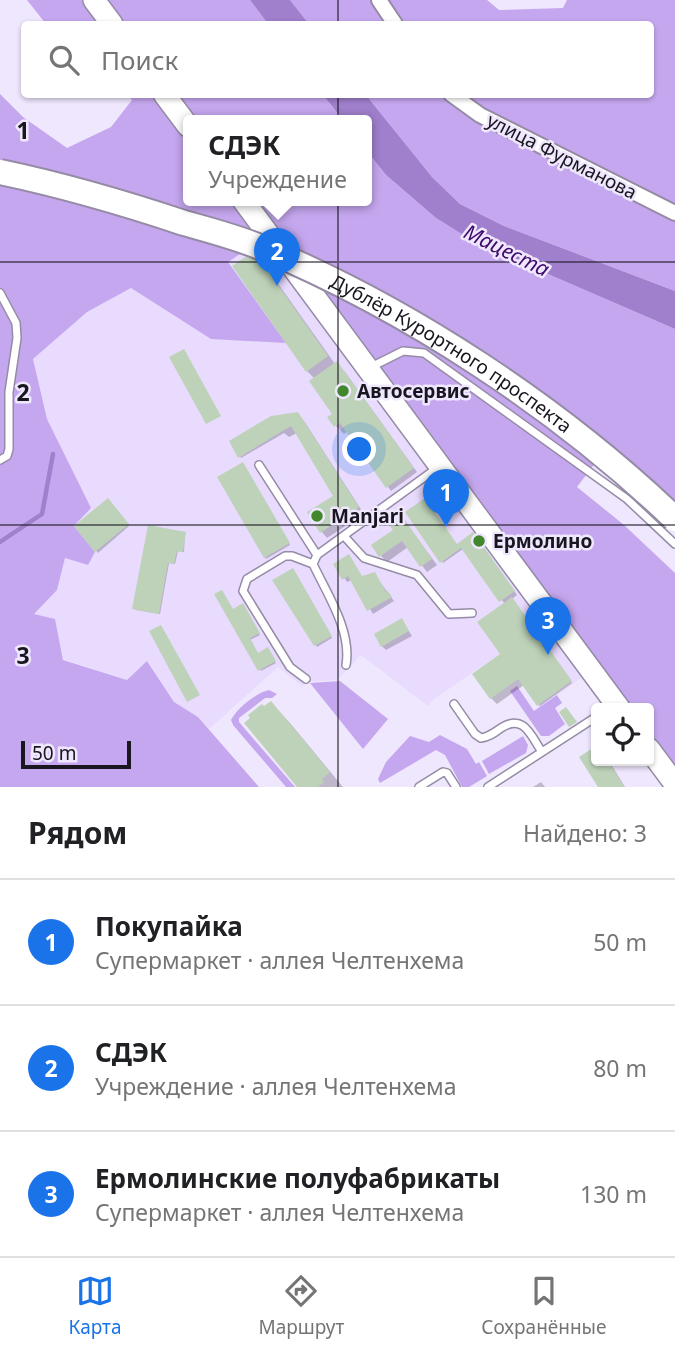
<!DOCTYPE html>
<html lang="ru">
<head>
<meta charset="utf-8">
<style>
	:root { --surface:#fff; --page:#f6f6f6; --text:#202124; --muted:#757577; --line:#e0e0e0; --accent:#1a73e8 }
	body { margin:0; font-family:"Noto Sans",sans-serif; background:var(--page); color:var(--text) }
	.controls { position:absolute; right:21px; bottom:21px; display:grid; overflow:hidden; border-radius:7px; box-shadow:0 2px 5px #0004 }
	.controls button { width:63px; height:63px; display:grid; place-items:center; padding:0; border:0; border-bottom:2px solid var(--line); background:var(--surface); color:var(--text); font:35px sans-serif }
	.scale { position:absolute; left:21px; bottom:18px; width:110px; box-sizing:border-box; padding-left:7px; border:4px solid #19161f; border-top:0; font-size:19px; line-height:24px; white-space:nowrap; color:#19161f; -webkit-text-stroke:5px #efe7fd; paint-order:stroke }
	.you { position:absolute; left:360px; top:450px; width:24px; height:24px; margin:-18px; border:5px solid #fff; border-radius:50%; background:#1a73e8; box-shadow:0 0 0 10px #1a73e833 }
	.badge { display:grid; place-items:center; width:46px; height:46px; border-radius:50%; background:var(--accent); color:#fff; font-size:23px; font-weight:700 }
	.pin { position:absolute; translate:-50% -58px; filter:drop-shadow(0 2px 4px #0008) }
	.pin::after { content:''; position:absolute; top:37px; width:24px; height:21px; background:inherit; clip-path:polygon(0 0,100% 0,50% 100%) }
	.popup { position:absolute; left:183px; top:115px; width:189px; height:91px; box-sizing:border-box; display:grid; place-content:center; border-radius:7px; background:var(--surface); filter:drop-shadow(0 2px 5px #0005); font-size:23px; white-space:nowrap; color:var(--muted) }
	.popup b { font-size:26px; color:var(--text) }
	.popup::after { content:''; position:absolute; left:50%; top:100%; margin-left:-14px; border:14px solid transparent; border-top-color:var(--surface) }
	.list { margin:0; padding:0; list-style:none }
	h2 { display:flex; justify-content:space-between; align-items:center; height:91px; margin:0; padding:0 28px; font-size:30px }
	h2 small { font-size:23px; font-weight:400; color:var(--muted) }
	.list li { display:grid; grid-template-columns:46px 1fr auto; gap:21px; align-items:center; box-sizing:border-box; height:126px; padding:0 28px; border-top:2px solid var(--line) }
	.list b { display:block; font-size:26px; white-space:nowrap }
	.list p { margin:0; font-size:23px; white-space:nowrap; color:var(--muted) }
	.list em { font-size:23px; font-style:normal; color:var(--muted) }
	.icon { flex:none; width:38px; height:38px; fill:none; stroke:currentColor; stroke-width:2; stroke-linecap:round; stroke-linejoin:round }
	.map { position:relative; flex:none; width:675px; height:787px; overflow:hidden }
	.search { position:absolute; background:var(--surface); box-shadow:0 2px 5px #0004; left:21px; right:21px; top:21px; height:77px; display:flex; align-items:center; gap:18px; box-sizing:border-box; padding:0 24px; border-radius:7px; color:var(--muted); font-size:26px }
	.sheet { height:469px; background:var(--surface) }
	nav { display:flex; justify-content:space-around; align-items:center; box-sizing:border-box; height:98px; border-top:2px solid var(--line); background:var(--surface); font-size:19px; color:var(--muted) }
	nav a { display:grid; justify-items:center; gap:4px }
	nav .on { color:var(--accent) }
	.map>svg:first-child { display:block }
	.built { fill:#e8dbfe }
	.green { fill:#c5a7ef }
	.water { fill:#a07fcc }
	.shadow { fill:#0003 }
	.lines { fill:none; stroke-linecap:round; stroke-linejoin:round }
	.stream { stroke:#a07fcc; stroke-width:4.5 }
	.building { fill:#bed2b9 }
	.service-casing { stroke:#958ba5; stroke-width:10 }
	.minor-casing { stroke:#958ba5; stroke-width:18 }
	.secondary-casing { stroke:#958ba5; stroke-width:24 }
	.service { stroke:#fff; stroke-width:7 }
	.minor { stroke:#fff; stroke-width:14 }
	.secondary { stroke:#fff; stroke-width:21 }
	.trunk-bridge-casing { stroke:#958ba5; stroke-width:28; stroke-linecap:butt }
	.trunk-bridge { stroke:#fff; stroke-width:24 }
	.grid { fill:none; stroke:#19161f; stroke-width:2; stroke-opacity:0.55 }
	.poi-dot { fill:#41872c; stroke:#efe7fd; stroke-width:2.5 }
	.labels { text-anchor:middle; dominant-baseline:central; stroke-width:5; stroke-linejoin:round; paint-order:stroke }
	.street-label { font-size:19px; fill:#19161f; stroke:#efe7fd }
	.poi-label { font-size:19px; font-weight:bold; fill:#19161f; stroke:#efe7fd; text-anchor:start }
	.water-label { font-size:21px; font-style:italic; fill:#3f0a6a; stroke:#efe7fd }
	.grid-label { font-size:23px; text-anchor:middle; font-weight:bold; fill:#19161f; stroke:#efe7fd; stroke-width:5; stroke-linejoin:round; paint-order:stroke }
</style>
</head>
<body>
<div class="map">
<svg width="675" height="787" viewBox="0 0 675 787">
	<rect width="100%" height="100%" fill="#efe7fd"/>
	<path class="built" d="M269,235L591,671L539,708L500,654L434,699L428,706L361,655L337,680L308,682L302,686L278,667L209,729L198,717L174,702L148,661L128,680L63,659L55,619L33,614L57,590L65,558L88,564L95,553L74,526L91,508L47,419L33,359L87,312L131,288L211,339L285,342L228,261Z"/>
	<path class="green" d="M27,0H250L268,24H46Z
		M290,0H487L499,10L563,8L567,0H675V291L504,226L460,204L432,177L366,95L650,94V24H309Z
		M0,94L23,117L67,148L111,127L132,100L128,95H323L343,120H188V200H366V150L386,175L436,218L476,243L675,329V528L596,462L577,487L624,525L675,573V784L649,749V708H619L268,235L228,262L286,343L211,339L131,288L87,312L33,359L47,419L91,508L74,526L95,552L88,565L65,558L57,590L34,614L55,619L63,660L127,680L147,661L174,702L198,717L259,787H0Z
		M340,681L388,719L363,749L310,683Z
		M517,686L534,711L557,695L562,703L555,708L565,724L549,736H541L510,691Z
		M269,690L277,694L272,698H265L239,718V722L295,787H286L233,725L231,720C237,708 256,693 269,690Z
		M440,735L467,749L476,764L479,762L487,776L469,787H462L445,755L436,750L380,783L378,779L386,762L410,736L429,742Z
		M523,736L528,745L526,753L489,774L482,761Z"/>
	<path class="water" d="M250,0H290L309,24H268Z
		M323,95H366L432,177L460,204L504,226L675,291V329L476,243L436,218L386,175L366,150V120H343Z"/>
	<path class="shadow" d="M254,253L262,261L335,364L345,372L417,472L391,491L348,431L344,434L336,426L335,414L315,379L307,371Z
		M297,414L304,421L364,514L327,538L321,531L335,497L297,433L289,437L284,433L241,458L240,457Z
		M244,466L290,545L266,559L265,557Z
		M108,501L129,526L98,553L76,526Z
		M403,519L437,565L427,572L408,547L387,562L381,556Z
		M185,534L184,552L178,551L175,564L169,563L160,614L136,610Z
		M476,538L517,595L512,599L572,683L540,706L524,685L497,704L491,698L500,657L505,604L463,549L443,563L442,562L457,546Z
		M335,564L363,577L374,574L394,601L373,614L352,580L347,582Z
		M296,574L332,638L317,647L297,613Z
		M244,607L260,635L250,640L258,654L269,651L276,663L261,671L233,611Z
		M402,621L412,636L386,650L382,646Z
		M271,703L290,723L343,787H299L264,708Z
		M596,748V761H609L625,787H600L582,757Z
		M541,782L545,787H533Z"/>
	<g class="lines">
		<path class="stream" d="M0,542L42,514L53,454"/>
	</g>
	<path class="building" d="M254,251L328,356L306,372L232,266Z
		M184,349L221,416L206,424L169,357Z
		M337,361L414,468L386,488L340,423L334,427L327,417L332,414L309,381Z
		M298,412L359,507L320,533L307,512L333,496L291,426L238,458L229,441L271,416Z
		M243,462L290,543L264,558L217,477Z
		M108,498L129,524L95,552L74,526Z
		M425,498L457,544L473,532L515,591L499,602L461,548L440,563L405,512Z
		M403,517L432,559L420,567L402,541L379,557L371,545L393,530L390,526Z
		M148,525L186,532L183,552L177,551L174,564L168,563L159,614L132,609Z
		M349,554L362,576L375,572L386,592L388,591L392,597L367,611L348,576L342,580L333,564Z
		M293,568L332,636L314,646L272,580Z
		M222,590L233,609L243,603L260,633L250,638L258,653L268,647L276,661L258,671L214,594Z
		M512,597L572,681L537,706L518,679L490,699L472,674L500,654L477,622Z
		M402,618L409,631L381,647L374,634Z
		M161,625L200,695L187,702L149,631Z
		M271,701L330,772L322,779L324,782L318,787H297L244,723L250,718L248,715L262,704L264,706Z
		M566,707L577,722L569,727L559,712Z
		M596,746V761H608L624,787H598L579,757Z"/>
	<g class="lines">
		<defs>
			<path id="service" d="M0,293L16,323L17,338L9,392V449L7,456L0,460
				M369,368L403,351L424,353L627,499L675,544
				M259,465L317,555L437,468
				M344,536L364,558L417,575L449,614L472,613
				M313,564C327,594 352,631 346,665
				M306,679L290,667L243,591L247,579L285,556H292L313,564L317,555
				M454,704L475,734L481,738C489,737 494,733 501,728C524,713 531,736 542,752
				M419,787L443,772L447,773L456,787
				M488,787L596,717"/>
			<path id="minor" d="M379,0L395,24
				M451,94L480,115L675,213"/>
			<path id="secondary" d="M94,0L112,24
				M164,94L188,126
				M243,200L619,708
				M649,749L675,784"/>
		</defs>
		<use href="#service" class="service-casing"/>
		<use href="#minor" class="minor-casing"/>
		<use href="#secondary" class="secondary-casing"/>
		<use href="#service" class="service"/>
		<use href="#minor" class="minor"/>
		<use href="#secondary" class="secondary"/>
		<defs>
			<g id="trunk-bridge">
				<path id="s1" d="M0,172C62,185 124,203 184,223C209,230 236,237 260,247C409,309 559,408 675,519"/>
			</g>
		</defs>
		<use href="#trunk-bridge" class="trunk-bridge-casing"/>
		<use href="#trunk-bridge" class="trunk-bridge"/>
	</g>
	<path class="grid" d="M338,0V24M338,94V787M0,262H675M0,525H675"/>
	<g class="poi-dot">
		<circle cx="343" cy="391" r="7"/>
		<circle cx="317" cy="516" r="7"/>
		<circle cx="479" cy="541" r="7"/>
	</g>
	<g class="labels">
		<g class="street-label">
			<text transform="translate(562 156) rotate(27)">улица Фурманова</text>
			<text stroke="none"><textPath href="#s1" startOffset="490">Дублёр Курортного проспекта</textPath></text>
		</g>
		<g class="poi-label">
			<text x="357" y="391">Автосервис</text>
			<text x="331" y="516">Manjari</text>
			<text x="493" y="541">Ермолино</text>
		</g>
		<g class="water-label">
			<text transform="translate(507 250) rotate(26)">Мацеста</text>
		</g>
	</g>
	<g class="grid-label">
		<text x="23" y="139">1</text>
		<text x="23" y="401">2</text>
		<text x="23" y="664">3</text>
	</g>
</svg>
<div class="controls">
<button><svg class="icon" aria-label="locate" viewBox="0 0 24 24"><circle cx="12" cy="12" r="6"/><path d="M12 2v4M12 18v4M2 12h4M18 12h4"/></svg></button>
</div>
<div class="scale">50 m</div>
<div class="you"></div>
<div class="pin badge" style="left:446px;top:527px">1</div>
<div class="pin badge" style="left:277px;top:286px">2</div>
<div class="popup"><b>СДЭК</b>Учреждение</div>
<div class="pin badge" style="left:548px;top:655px">3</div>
<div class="search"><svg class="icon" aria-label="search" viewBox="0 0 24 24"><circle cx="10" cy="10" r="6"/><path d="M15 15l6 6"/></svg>Поиск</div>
</div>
<section class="sheet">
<h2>Рядом<small>Найдено: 3</small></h2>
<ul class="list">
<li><span class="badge">1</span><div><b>Покупайка</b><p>Супермаркет · аллея Челтенхема</p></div><em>50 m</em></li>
<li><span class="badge">2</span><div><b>СДЭК</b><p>Учреждение · аллея Челтенхема</p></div><em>80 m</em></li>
<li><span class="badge">3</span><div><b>Ермолинские полуфабрикаты</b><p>Супермаркет · аллея Челтенхема</p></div><em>130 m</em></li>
</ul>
</section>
<nav>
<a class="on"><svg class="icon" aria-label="map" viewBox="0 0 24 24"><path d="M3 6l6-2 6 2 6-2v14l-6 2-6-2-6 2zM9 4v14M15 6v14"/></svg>Карта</a>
<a><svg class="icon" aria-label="directions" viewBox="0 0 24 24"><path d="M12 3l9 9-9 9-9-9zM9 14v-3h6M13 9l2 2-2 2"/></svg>Маршрут</a>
<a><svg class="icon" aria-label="saved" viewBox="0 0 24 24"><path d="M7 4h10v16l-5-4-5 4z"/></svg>Сохранённые</a>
</nav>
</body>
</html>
